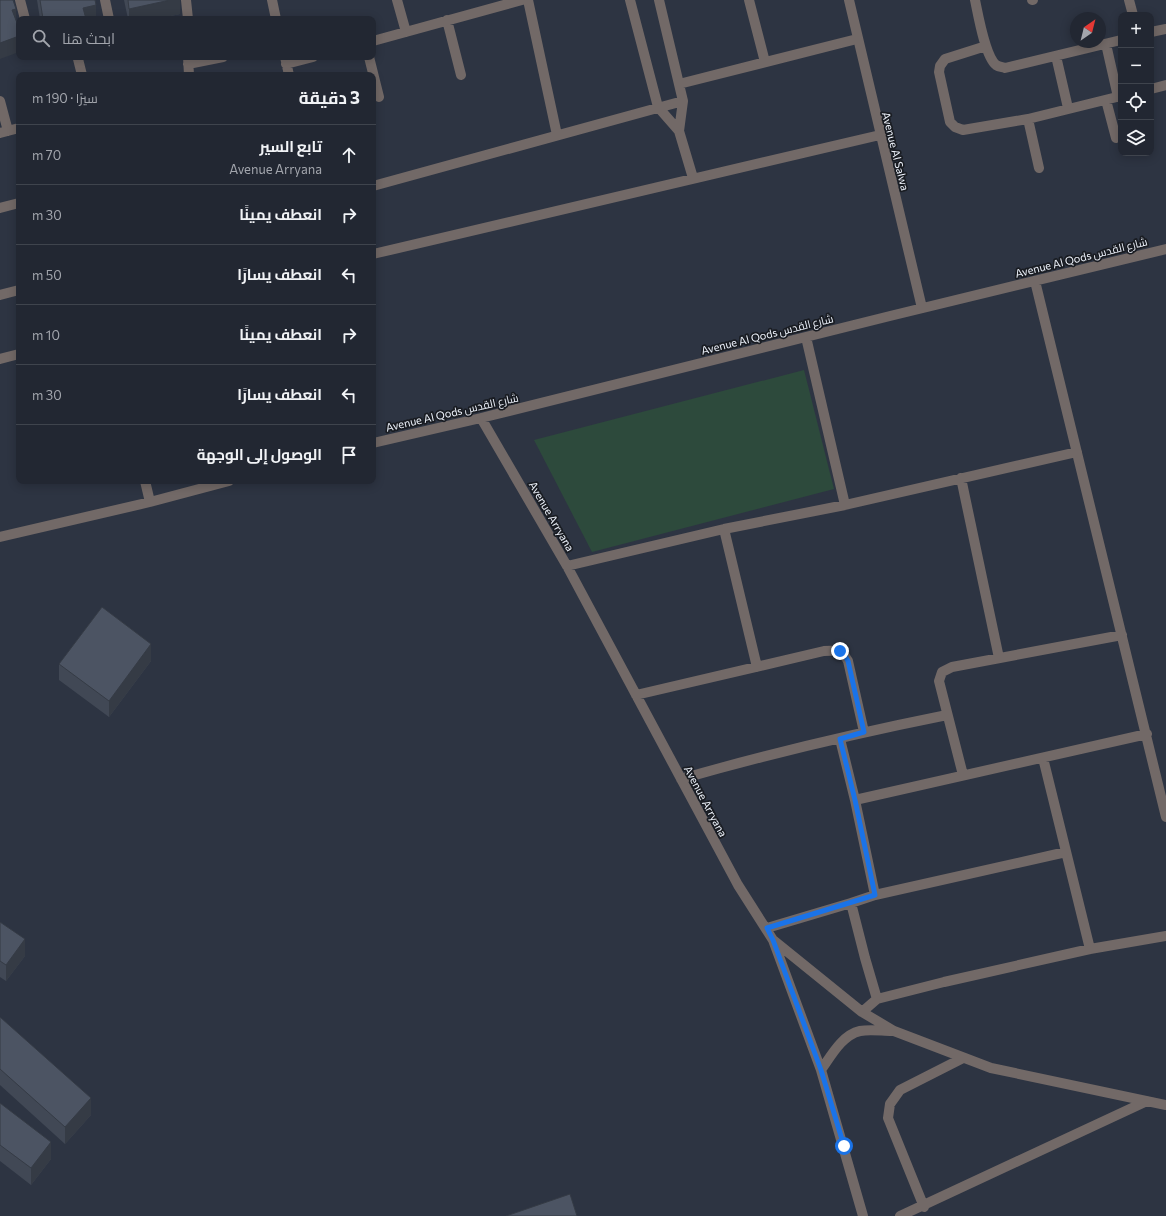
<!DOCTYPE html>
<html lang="ar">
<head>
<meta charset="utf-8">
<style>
	:root { --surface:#222732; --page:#2a2f3a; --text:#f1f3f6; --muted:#a2a5ac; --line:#3f444d }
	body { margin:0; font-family:Commissioner,Cairo,sans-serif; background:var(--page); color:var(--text); direction:rtl }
	.controls { position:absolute; right:12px; top:12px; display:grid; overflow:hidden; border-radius:8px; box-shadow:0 2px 10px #0003 }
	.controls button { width:36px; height:36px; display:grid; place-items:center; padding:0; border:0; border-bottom:1px solid var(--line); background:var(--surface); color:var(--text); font:20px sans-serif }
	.compass { position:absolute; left:1070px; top:12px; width:36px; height:36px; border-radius:50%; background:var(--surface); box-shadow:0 2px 10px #0003; rotate:35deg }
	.stop { position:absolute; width:12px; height:12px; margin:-9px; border:3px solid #1a73e8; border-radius:50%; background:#fff }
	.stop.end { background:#1a73e8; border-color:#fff; box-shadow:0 1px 4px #0008 }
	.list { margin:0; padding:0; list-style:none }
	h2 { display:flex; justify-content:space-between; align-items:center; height:52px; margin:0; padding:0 16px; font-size:17px }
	h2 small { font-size:13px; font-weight:400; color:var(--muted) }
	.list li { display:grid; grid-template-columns:26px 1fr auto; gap:12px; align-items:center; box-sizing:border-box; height:60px; padding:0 16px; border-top:1px solid var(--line) }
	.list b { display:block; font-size:15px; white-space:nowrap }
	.list p { margin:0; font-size:13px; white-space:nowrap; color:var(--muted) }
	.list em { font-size:13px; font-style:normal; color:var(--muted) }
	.icon { flex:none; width:22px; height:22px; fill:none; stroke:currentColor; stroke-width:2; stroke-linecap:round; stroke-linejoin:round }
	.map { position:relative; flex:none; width:1166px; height:1216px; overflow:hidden; direction:ltr }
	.search { position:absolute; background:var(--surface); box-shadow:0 2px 10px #0003; left:16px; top:16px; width:360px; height:44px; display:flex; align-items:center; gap:10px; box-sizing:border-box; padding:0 14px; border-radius:8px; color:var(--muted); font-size:15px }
	.panel { position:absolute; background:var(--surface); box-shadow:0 2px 10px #0003; left:16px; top:72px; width:360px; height:412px; border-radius:8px; direction:rtl }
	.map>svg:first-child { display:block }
	.green { fill:#2d4a3c }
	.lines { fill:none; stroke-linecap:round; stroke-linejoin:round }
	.minor { stroke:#726967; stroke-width:10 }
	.wall { fill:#414855 }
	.shaded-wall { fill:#353b45 }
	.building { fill:#4c5463; stroke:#353b45 }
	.route { stroke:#1a73e8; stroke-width:5 }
	.labels { text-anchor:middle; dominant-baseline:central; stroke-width:3.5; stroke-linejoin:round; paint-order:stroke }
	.street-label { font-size:11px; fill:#eef3fc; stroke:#191c22 }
</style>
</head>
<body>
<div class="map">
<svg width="1166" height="1216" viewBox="0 0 1166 1216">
	<rect width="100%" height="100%" fill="#2d3442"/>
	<path class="green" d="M804,370L834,489L592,552L534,440Z"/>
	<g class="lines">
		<path class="minor" d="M20,0L25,19
			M105,0L109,19
			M186,0L188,19
			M272,0L276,19
			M397,0L406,32
			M528,0L557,135
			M630,0L658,107L679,131
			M659,0L683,101L679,131L693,178
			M749,0L765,62
			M849,0L922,308
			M975,0C978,14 985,56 996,65C999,67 1002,67 1005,68L1121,40
			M1032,0H1033
			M1129,0L1133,15
			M447,20L461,75
			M1151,32L1166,29
			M373,41L522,0
			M1106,44L1118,97
			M986,46L945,59L940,66L939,72L950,122L955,127L963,130L1028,119L1121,96
			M1056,56L1068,108
			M188,57L189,75
			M285,57L289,75
			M369,57L379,97
			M78,59L82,75
			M188,64L223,57
			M286,64L313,57
			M679,84L857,39
			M1151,89L1166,85
			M1106,100L1116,138
			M0,101L8,131
			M1028,119L1039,168
			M0,133L19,128
			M373,186L683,101
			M0,208L19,203
			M373,254L880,135
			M1035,281L1166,817
			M0,295L19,290
			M806,337L845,505
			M0,359L19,354
			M481,418L567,566L738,885L773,940L821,1070L863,1216
			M373,443L481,418L890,316L1166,249
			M961,478L999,658
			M145,481L150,502
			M724,529L757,667
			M0,537L150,502L229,481
			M567,566L724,529L845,505L1077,452
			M636,695L824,651C836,650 842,650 848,661L864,732
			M840,739L855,800L875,895L851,903L865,958L877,999
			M1043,758L1090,949
			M963,775L939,681L942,672L952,667L1122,635
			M681,779C768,754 857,733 947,715
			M855,800L1147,734
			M875,895L1066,852
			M767,928L851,903
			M773,940L862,1012L894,1031L991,1068L1166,1105
			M862,1012L877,999L944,982L1090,949L1166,936
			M821,1070C831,1056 842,1035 860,1031C870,1029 882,1031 892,1031
			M924,1207L888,1118L890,1104L900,1090L963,1058
			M900,1216L1147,1101"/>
	</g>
	<path class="wall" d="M37,0H95L96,19H40Z
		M124,0H180V14L157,19H128Z
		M151,661L109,717L59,680V664Z
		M0,922L25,956L6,981L0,977Z
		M0,1017L91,1115L65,1144L0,1085Z
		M0,1103L51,1159L31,1185L0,1161Z"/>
	<path class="shaded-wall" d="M170,0H180V14L157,19H129V9Z
		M96,5V19H83V8Z
		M16,9V25L12,10Z
		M19,36V52L0,59V43Z
		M151,644V661L109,717V701Z
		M25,939V956L6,981V965Z
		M91,1098V1115L65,1144V1127Z
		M51,1142V1159L31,1185V1168Z"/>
	<path class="building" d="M0,0H13L16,9L12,10L19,28V36L0,43Z
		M40,0H95L96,5L83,8L86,19H43Z
		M128,0H170L129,9Z
		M102,607L151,644L109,701L59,664Z
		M0,922L25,939L6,965L0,961Z
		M0,1017L91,1098L65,1127L0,1069Z
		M0,1103L51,1142L31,1168L0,1145Z
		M570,1194L577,1216H506Z"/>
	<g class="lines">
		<path class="route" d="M840,651L844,654L848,661L864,732L840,739L855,800L875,895L767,928L773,940L821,1070L844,1146"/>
	</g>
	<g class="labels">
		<g class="street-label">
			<text transform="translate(896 151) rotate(76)">Avenue Al Salwa</text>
			<text transform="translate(1081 257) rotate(-14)">Avenue Al Qods شارع القدس</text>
			<text transform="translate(767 334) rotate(-14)">Avenue Al Qods شارع القدس</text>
			<text transform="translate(452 412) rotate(-13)">Avenue Al Qods شارع القدس</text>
			<text transform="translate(552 516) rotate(60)">Avenue Arryana</text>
			<text transform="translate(706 801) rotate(62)">Avenue Arryana</text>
		</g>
	</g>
</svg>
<div class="controls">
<button>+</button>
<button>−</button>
<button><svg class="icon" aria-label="locate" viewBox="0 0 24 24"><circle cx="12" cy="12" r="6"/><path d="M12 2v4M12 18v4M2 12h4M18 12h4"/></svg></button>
<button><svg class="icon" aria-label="layers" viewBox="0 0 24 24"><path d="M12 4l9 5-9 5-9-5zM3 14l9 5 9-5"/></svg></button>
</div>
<svg class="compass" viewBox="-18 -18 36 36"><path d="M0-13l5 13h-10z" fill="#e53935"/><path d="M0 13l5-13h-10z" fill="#a2a5ac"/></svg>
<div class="stop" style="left:844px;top:1146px"></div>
<div class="stop end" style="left:840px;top:651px"></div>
<div class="search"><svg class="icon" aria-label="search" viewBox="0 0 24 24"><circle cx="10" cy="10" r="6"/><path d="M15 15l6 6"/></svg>ابحث هنا</div>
<section class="panel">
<h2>3 دقيقة<small>سيرًا · 190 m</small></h2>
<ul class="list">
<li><svg class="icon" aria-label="ahead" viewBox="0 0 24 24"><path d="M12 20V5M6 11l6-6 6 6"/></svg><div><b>تابع السير</b><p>Avenue Arryana</p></div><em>70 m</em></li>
<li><svg class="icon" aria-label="right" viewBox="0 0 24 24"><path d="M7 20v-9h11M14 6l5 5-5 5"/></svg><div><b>انعطف يمينًا</b></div><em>30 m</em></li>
<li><svg class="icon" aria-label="left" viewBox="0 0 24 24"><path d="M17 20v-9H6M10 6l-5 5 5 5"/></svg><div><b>انعطف يسارًا</b></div><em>50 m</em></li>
<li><svg class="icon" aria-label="right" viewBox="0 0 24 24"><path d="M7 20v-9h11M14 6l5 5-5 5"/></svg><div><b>انعطف يمينًا</b></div><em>10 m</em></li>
<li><svg class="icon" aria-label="left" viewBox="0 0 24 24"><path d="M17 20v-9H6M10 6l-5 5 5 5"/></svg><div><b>انعطف يسارًا</b></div><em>30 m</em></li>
<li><svg class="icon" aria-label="arrive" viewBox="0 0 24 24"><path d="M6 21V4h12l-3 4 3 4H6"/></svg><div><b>الوصول إلى الوجهة</b></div></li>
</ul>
</section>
</div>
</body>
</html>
